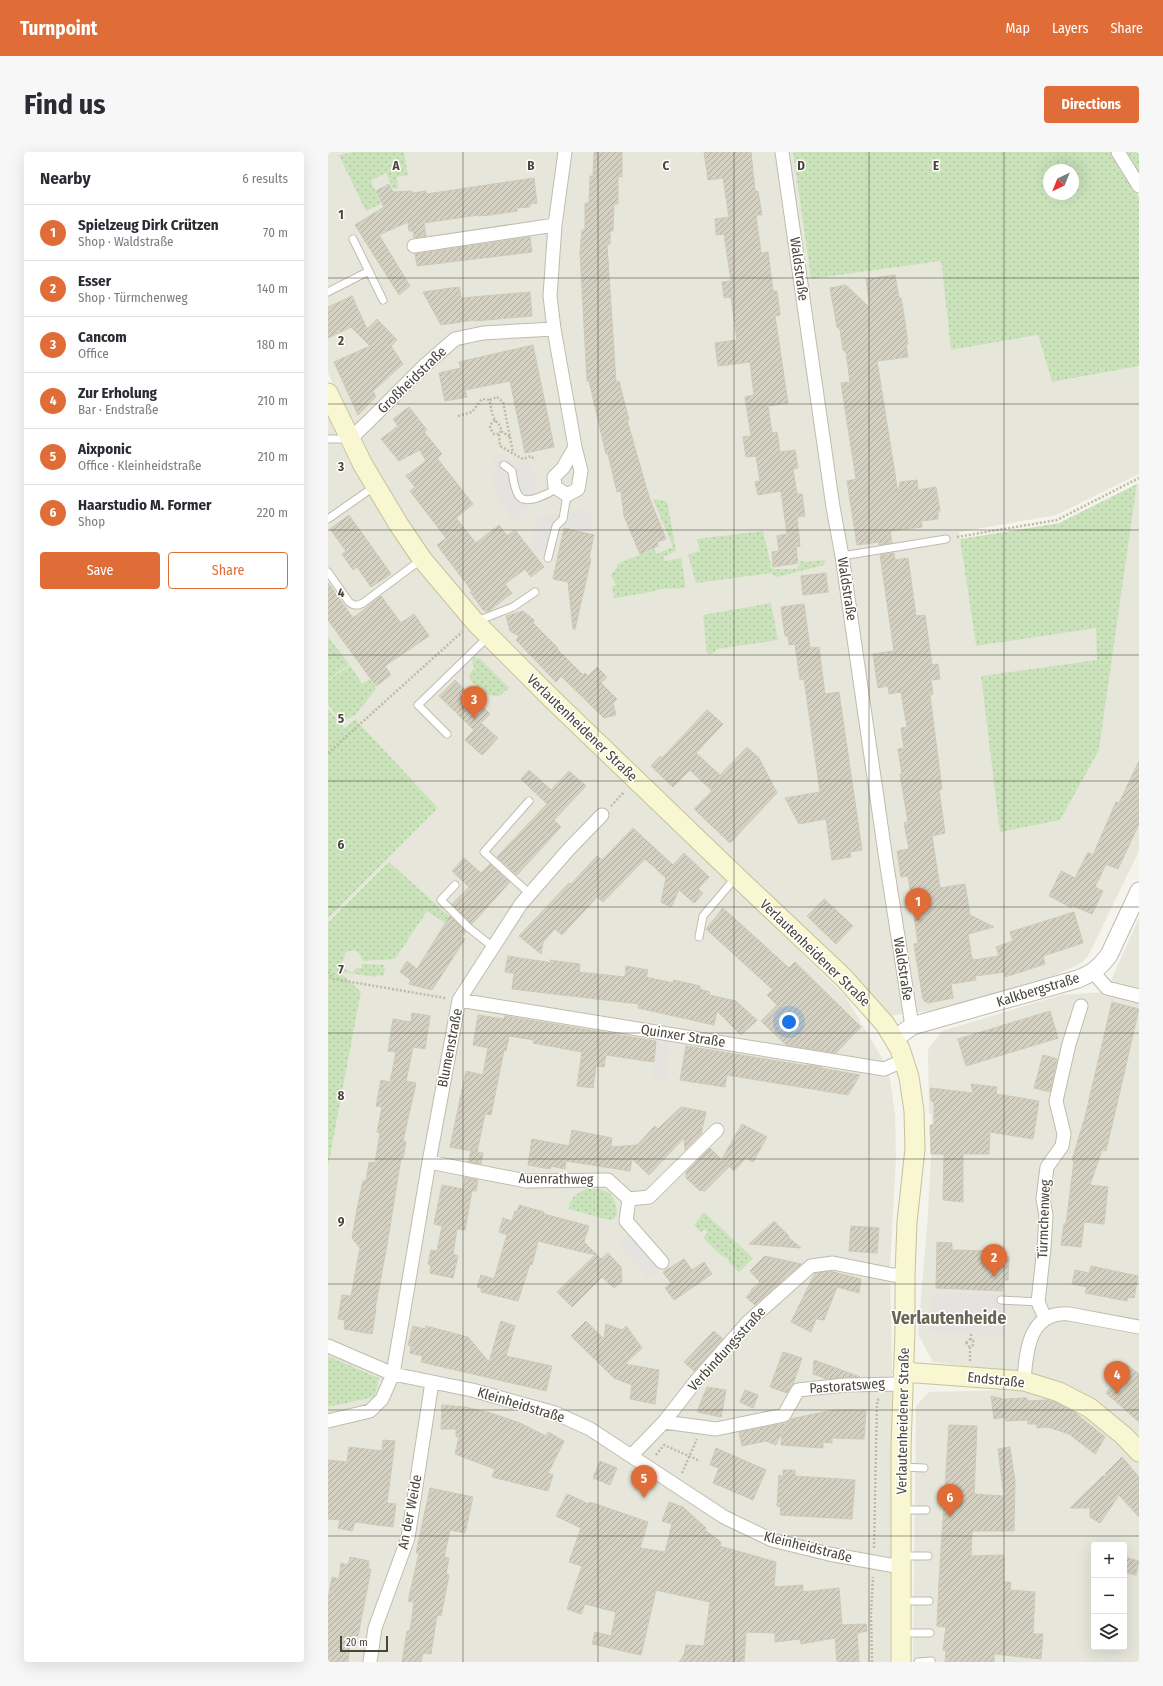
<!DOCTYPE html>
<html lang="en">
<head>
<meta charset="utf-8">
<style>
	:root { --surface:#fff; --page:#f7f7f7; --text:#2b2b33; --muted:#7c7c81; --line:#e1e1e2; --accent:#e06d37 }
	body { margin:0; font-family:"Fira Sans Condensed",sans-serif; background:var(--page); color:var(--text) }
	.controls { position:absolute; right:12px; bottom:12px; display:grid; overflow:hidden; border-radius:4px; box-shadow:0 4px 16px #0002 }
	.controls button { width:36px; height:36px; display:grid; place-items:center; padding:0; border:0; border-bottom:1px solid var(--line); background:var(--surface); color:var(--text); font:20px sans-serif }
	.compass { position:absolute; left:715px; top:12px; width:36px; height:36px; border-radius:50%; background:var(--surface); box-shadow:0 4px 16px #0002; rotate:223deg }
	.scale { position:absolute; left:12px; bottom:10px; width:48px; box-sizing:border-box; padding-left:4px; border:2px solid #48453a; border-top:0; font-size:11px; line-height:14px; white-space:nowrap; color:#48453a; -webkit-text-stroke:3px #fff; paint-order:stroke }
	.you { position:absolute; left:461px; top:870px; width:14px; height:14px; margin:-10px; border:3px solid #fff; border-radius:50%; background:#1a73e8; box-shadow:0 0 0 6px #1a73e833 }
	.badge { display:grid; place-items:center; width:26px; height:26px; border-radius:50%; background:var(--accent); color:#fff; font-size:13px; font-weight:700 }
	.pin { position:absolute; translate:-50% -33px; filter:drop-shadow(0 1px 2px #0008) }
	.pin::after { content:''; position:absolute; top:21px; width:14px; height:12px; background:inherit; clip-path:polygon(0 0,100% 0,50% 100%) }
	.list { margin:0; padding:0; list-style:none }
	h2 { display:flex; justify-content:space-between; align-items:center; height:52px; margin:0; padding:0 16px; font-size:17px }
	h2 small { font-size:13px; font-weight:400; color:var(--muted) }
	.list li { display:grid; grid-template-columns:26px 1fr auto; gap:12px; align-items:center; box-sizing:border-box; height:56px; padding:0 16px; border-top:1px solid var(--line) }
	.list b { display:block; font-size:15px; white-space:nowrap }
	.list p { margin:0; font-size:13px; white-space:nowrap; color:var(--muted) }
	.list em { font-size:13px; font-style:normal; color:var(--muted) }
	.actions { display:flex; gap:8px; padding:12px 16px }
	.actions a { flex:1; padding:9px 0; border:1px solid var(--accent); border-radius:4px; text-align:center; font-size:14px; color:var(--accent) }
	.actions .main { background:var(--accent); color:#fff }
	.icon { flex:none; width:22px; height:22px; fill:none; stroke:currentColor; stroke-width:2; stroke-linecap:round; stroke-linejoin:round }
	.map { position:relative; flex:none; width:811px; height:1510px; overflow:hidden; border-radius:4px }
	header { display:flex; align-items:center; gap:24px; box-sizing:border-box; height:56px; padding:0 20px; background:var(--accent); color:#fff }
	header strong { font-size:19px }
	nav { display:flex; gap:22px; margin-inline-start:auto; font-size:14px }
	.intro { display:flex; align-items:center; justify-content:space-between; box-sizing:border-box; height:96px; padding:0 24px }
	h1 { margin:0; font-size:28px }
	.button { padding:10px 18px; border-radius:4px; background:var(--accent); color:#fff; font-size:14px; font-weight:700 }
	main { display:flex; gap:24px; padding:0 24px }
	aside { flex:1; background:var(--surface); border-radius:4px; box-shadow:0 4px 16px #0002 }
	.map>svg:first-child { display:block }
	.residential { fill:#e7e6db; fill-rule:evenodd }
	.grass { fill:url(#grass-dots); fill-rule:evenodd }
	.parking { fill:#e4e3e0 }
	.building { fill:url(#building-hatch); stroke:#cec9b7 }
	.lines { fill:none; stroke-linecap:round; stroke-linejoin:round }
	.service-casing { stroke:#bfbcaf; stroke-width:9 }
	.minor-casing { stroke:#bfbcaf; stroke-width:15 }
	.tertiary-casing { stroke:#bfbcaf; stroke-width:19 }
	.secondary-casing { stroke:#c6c29a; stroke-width:21 }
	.path { stroke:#bfbaa2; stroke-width:2.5; stroke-dasharray:2 2; stroke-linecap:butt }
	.service { stroke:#fff; stroke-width:7 }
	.minor { stroke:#fff; stroke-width:13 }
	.tertiary { stroke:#fff; stroke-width:17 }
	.secondary { stroke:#f9f6d2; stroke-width:19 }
	.grid { fill:none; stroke:#48453a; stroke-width:1; stroke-opacity:0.55 }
	.labels { text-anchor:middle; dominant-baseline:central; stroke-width:3; stroke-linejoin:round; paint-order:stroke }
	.street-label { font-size:14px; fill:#48453a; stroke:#fff }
	.district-label { font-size:18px; font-weight:bold; fill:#696453; stroke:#fff }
	.grid-label { font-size:13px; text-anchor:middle; font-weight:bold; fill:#48453a; stroke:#fff; stroke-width:3; stroke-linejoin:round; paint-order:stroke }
</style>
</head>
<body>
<header>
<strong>Turnpoint</strong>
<nav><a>Map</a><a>Layers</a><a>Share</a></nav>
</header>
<div class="intro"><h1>Find us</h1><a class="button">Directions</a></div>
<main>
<aside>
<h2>Nearby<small>6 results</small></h2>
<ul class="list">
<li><span class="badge">1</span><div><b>Spielzeug Dirk Crützen</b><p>Shop · Waldstraße</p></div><em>70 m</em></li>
<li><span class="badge">2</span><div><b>Esser</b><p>Shop · Türmchenweg</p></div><em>140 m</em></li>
<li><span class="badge">3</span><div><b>Cancom</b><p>Office</p></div><em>180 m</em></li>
<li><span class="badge">4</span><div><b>Zur Erholung</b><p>Bar · Endstraße</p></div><em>210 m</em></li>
<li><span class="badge">5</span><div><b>Aixponic</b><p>Office · Kleinheidstraße</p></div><em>210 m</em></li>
<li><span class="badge">6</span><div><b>Haarstudio M. Former</b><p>Shop</p></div><em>220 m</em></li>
</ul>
<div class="actions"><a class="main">Save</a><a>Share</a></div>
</aside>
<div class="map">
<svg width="811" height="1510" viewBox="0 0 811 1510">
	<defs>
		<pattern id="grass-dots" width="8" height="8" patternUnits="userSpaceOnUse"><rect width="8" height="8" fill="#cae3ba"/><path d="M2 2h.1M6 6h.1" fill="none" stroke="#afc4a1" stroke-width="1.8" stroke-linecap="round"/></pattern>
		<pattern id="building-hatch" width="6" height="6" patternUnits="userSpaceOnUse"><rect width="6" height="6" fill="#d4d1c3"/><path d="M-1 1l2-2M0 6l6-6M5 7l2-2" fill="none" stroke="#aeab9f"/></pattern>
	</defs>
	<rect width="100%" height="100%" fill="#f4f3ec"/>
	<path class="residential" d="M0,0H465L483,127L613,109L623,198L710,183L724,230L811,214V322L728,363L631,380L648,494L768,475L770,508L653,525L771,598L809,332H811V699L761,802L755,810L709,832L606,858L560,864L149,462L90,390L37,301L0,221Z
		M0,265L20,307L77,398L330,660L518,845L554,906L562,927L567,963L568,1006L562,1114L564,1220L562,1510H0V1255L47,1245L51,1226L0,1204V1015L33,840L0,808V766L110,656L26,567L16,576L0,556Z
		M811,766V1288L687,1220L605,1210L590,1182L600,1062L604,988L603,962H601L600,898L614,879L733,843L778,840Z
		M692,1238L728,1247L757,1262L792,1290L811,1311V1510H585L588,1254L601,1240ZM766,1393H796V1495H766Z"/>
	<path class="grass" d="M26,0H76L80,23L69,25L70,36L65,37L58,21L43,29L53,52L38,59L11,3Z
		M465,0H783L811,45V214L724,230L710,183L623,198L613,109L483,127ZM721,18H745V42H721Z
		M796,0H811V24Z
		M809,332L771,598L732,668L672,680L653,524L769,508L768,476L648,494L632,387L731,371Z
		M325,347L339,349L348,399L335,405L337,409L353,406L358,436L330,437L324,440L286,446L284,435L288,433L283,423L289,415V412L326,397L329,402L345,395Z
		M435,379L444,417H469L473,409L479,410L497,408L496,413L449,425L443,421L368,431L360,403L372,399L369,387Z
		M443,451L450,488L389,497L386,501L379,502L375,463Z
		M0,485L21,512L0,528Z
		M146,506H151L181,536L171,544C156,544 145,537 141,523L146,516L144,509Z
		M22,513L34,532L42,527L48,537L27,563L13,570L0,552V529Z
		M0,556L16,576L27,567L110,656L0,766Z
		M61,710L129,771L125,776L99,759L67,807L35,809L31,801L26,798L18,800L12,815L25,821L28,816H34V812L56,813L57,817L55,824L50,823L49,825L12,820L33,840L0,1015V771Z
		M260,1036C276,1038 284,1037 288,1054C289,1059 290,1062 286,1067L282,1068L240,1057C244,1044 248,1042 260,1036Z
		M376,1060L425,1106L411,1120L401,1110L400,1107L393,1103L375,1086L380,1080L376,1077L373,1081L366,1073Z
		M0,1204L51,1226L47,1245L0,1255Z"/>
	<path class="parking" d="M169,301L189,312L201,308L212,341L202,343L190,368L179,363L180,358L178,354L173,355L163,321L167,320L168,315L164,313Z
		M261,357L265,372L263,379L232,374L225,405L203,396L208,364Z
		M328,889L342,891L338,928L325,927Z
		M300,1083L331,1117L320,1126L290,1092Z
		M603,1141L679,1143L678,1183L602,1181Z"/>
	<path class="building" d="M266,0H294V25L290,24V52H286L285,79H282V92H279L288,230L291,229L301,268H299L321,345L338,387L329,390L330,394L312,402L296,364L293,339L289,340L280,302H278L261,229H259L252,100L254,78H257V51H261L262,24H265Z
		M376,0H423L427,39H430L434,63H428L433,101L440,100L445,139H449L452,163L447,164L460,251L440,254L444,281L449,280L452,300L467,298L470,316L465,317L469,342H474L477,364L469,365L472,394L468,395L470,411L445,415L444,400L451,399L449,384L459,382L453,339L430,343L427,330L432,329L428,304L418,305L415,285L423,284L417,245L426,243L422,210L390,214L387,191L409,188L403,145L396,146L394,130L403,129L396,82L388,83L387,67L401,65L395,26L380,28Z
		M206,26L209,51L202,52V55L189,56V59L163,63L150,64V63L96,71L98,84L86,86L85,79H81L80,70L51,83L82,134L71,143L27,73L56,55L48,39L61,32L65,40L84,39L85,41L98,39V42Z
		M202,85L204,100L89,114L87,102Z
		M567,123L571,146H573L575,157L580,192L578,193L580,205L549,209L570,341L572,330L589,328L590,338L608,335L612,359H610V367L593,369L594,375L562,379L564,391L551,393V390L529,393L519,329L528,327L513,231L522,230L518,200L515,198L512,177L509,175L502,136L518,133L542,156L538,127Z
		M131,135L133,146L202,140L204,164L146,169L145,168L113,173L95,140Z
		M24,144L39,177L49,167L69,188L63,194L75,212L45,239L48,245L30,263L6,210L42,194L23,175L0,186V155Z
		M205,193L226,295L197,301L182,229L137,238L139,245L117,249L111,221L133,216L131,210Z
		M81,255L99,278L96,280L114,302L109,306L145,352L128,366L148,391L171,373L179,384L187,378L216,415L203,425L197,417L177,432L184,441L161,459H156L142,440L144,439L109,393L118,386L82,339L87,335L78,324L98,309L92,298L71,309L53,287L70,274L65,267Z
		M21,363L63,422L43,435L29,415L25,418L14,402L18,399L2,377Z
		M236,376L266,383L261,406L263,407L247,477H245L240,430L225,427Z
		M566,401L567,408L580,406L588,464L597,463L604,513L610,512L612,527L603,528L605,542L602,543L614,637L611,638L617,681L604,684L612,736L637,732L642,763L666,775L640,782L643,800L641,803L643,802L645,808L671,804L668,795L685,789L682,780L746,760L755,791L715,804L717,812L677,825L676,820L647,824L648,828L623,832L625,846L600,851L595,848L586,792L590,791L580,724L573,725L569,699L581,697L576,671L580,670L572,622H574L570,597L576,596L573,576L579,575L573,540L561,542L560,534L550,536L545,502L566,499L552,403Z
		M498,421L500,440L475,443L473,424Z
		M0,431L25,466L53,444L73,471L86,462L101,484L57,514L63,523L48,534L0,468Z
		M476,452L482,496L491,495L497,542L511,540L534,698L522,700L523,705L504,708L498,667L471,672L457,646L492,640L476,527L472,528L467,492L461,493L460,484H457L453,455Z
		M195,459L206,468L205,471L230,496L229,497L255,523L257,521L260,524L269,515L279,525L273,531L289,547L285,551L288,563L276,566L233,524L228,530L188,488L191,484L182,479L178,464Z
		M127,528L162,562L153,571L170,586L154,603L137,588L146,578L111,544Z
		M379,558L395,572L368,601L392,623L419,595L431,606L449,641L402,691L366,657L384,639L362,618L345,635L323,614L332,604L334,606Z
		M811,609V672L790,717L778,712L767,735L775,739L764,762L743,753L744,756L721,744L733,719L747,726L760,700L765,703L788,650L791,651Z
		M201,618L223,638L241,619L258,634L226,668L233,675L189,723L169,705L219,652L193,627Z
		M305,676L345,713L356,701L381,725L370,737L375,741L366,751L351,738L343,755L333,750L338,726L317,707L275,750L269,745L234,783L227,777L215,790L213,802L191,784L241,731L243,732L269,704L274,708Z
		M136,706L153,721L162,712L182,730L144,772L124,752L141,735L124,719Z
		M496,747L525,774L508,792L479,764Z
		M395,756L461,816L467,810L533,875L508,901L458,893L433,869L449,853L439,843L445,838L378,777Z
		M122,764L138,780L133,785L137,787L104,838L81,832L83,828L72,820L79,809L89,817Z
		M180,804L224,811L221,808L252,812L251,820L297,825L298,814L320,818L318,825L345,831L346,828L372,834V837L382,840L381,843L408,849L429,868L413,883L389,859L386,873L310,856L311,852L184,837L186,821L177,820Z
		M784,850L811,857L778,999L774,998L762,1033L780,1035L776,1072L756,1070L753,1095L733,1093L736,1072H738L746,1009L744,1008L757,965Z
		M722,859L730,886L638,914L630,887Z
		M84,861L102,864L97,897L85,895L78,929L88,931L75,989L78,990L75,1006H73L59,1093L47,1157H48L44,1182L16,1177L17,1168L10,1167L14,1143L23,1144L32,1096L24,1086L29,1057L35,1029H38L41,1010L47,1011L52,981L49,980L54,955L48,954L53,928L62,930L68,900L60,899L65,867L83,870Z
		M150,863L176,867L177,864L328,889L326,910L278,903L276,915L268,914L265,936L249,934L254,900L205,891L206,888L181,884L178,899L176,898L163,963L157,962L149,1000L122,995L138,919L155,923L160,896L145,893Z
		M358,894L480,914L478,913L494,915L492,916L532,923L520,943L399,923L397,935L352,928Z
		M715,903L729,907L722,940L706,936Z
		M643,932L669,935L668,942L711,949L705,987L662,980L661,1002H635V1050L615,1048L616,1002H603L602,973H606V950L603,949L602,936L645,941Z
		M353,955L378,960L373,982L357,998L356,986L321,1023L304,1007L302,1019L238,1009L237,1017L223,1014L222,1017L200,1013L204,987L241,994L244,978L284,986L283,995L309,993L327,974L330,977Z
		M414,972L439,985L425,1010L418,1006L406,1019L394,1007Z
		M382,996L401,1015L377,1039L371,1038L358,1026V1020Z
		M143,999L155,1001L153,1012L140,1010Z
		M137,1025L150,1028L148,1039H144L137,1078L129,1077L125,1102L130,1104L125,1126L102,1121L103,1113L100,1112L103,1098L109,1099L114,1074L106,1072L114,1033L135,1037Z
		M191,1053L216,1060V1062L261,1074L256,1090L273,1107L280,1101L293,1115L294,1129L286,1136L274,1125L244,1155L229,1140L267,1103L210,1089L204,1113L202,1112L190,1149L153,1140L154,1137L149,1135L153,1123L166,1127L179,1083L171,1080L175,1066L184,1069L187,1059L189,1060Z
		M446,1069L461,1084L460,1085L473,1096L421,1092Z
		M523,1074L551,1076L549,1101L521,1099Z
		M609,1090L624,1091V1098L668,1099V1102L681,1105L680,1128H676L674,1139L608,1136Z
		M437,1104L473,1112L427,1153L418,1145L424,1139L423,1138L432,1130L422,1119Z
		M356,1107L364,1118L376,1110L384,1122L346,1148L337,1136L343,1131L335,1120Z
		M763,1114L810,1124L806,1146L800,1145L799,1149L757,1141L759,1135L744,1132L747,1118L761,1121Z
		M502,1119L533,1127L531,1141L509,1135L496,1168L488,1167L483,1180L463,1170L487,1121Z
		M173,1169L187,1174L178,1204L224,1214L218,1239L93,1210L95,1204L82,1201L83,1194L80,1193L85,1174L97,1177L98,1174L140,1185L161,1210Z
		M258,1169L276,1187L278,1172L294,1178L298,1174L314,1196L297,1212L331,1218L327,1252L302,1247L304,1233L286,1226L243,1184Z
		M386,1179L395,1187L366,1219L356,1210Z
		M455,1200L474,1206L465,1232L459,1241L442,1235Z
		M486,1208L508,1216L532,1225L499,1227L485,1222Z
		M798,1212L811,1222V1270L778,1241Z
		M379,1235L398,1238L393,1265L369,1260Z
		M417,1238L430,1243L425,1256L412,1250Z
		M663,1244L675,1247L699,1246V1249L718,1248L727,1250L746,1260L777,1285L767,1302L741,1282L720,1275L709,1276L708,1272H700L699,1268L678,1269L677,1265L666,1267Z
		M114,1253L137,1255L163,1261L192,1271L218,1284L220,1280L236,1289L220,1321L225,1323L220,1339L164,1325L167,1317L127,1302L131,1285H128V1277H113Z
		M505,1258H538L536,1287L504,1286V1291L495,1290V1296L453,1293L454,1279L448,1293L438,1289L414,1294L411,1280L458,1271L463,1267Z
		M621,1273L649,1274L646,1342L676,1344L670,1297L682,1295L687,1329L686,1379H644L643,1404L676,1403V1430H683L682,1438L707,1440L705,1482H715L713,1507L666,1502V1510H617L618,1498H615L618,1475L609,1474L611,1430Z
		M55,1288L67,1289L59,1351L68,1352L65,1375L27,1370L24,1379L10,1376L12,1368L0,1367V1308L19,1310L21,1295L54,1299Z
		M388,1296L438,1318L425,1348L385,1331L391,1316L382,1313Z
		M794,1305L811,1325V1365L791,1343L772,1371L762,1365V1356H742L775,1324H779L777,1322Z
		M272,1309L289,1316L282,1333L265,1326Z
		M455,1318H467V1324L527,1328L524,1367L452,1363L453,1355L449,1354L451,1323L455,1325Z
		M102,1336L145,1345L137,1381L122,1378L116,1405L121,1406L118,1422L121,1423L113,1464L109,1463L103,1502L95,1501L93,1510H74L79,1479H82L86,1450L80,1449L91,1401H88Z
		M239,1342L261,1352L262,1350L320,1370L312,1396L337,1400L344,1372L334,1369L341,1350L355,1355L378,1376L377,1378L393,1390L392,1394L448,1410L446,1435L475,1433V1440L511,1436L514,1473L538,1472L539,1479L529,1481L531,1510H509L507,1486L473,1492L472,1487L447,1490V1481L418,1480L416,1510H351L356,1503L358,1493L376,1494L382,1450L328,1438L313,1503L264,1492L267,1480L283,1484L288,1460L257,1452L253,1462L239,1457L254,1414L241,1410L253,1376L228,1364Z
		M22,1405L41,1409L40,1417H43L30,1484L23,1483L20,1510H0V1447L4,1425L11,1427L13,1411L20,1413Z
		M796,1405L811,1409L808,1423L796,1420Z"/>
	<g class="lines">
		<defs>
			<path id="service" d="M25,87L55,148
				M0,140L41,119
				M0,287H21
				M176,313L184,319C185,326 186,337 191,344C198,354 222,341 229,336
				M0,367L47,334
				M514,404L618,387
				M220,406L228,374L235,367L239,343
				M0,420L21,450C26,454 29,454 35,451L94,407
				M149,469L185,455L207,440
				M119,582L90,553L161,484
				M201,649L156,700L202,742
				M127,733L113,748L141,776L165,795
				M371,785L375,764L408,725
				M673,1148L710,1150
				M574,1315L596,1316
				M573,1358H598
				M573,1404H600
				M573,1449H601
				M573,1481H602
				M590,1510L603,1509"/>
			<path id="minor" d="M237,0L227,73L222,144L226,177L247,295L253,319L250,337L239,343L227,335L226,325L235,316L247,295
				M454,0L505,355L514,404L558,708L584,874
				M790,0L811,34
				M86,94L227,73
				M22,287L41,269L95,215L127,187L155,181L226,177
				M765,820L779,836L811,844
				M131,848L556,917L577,908
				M101,1010L198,1029L280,1028L301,1047L321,1045L389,978
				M301,1047L298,1069L334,1110
				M717,1166L710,1150L716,1096L718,1063L715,1047L719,1015L734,994L736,982L728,949L741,892L753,854
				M0,1194L65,1222L144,1238L227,1261L262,1277L396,1365L444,1388L501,1402L573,1415
				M696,1229C698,1199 701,1159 741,1162L811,1175
				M0,1269L42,1259L54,1247L65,1222L101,1010L131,848L193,752L241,697L274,663
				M336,1270L388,1277L456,1263L470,1238L517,1233L575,1232
				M304,1303L336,1270L368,1229L420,1170L483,1114L505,1111L565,1123H577
				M42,1510L47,1476L80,1386L104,1230"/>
			<path id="tertiary" d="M567,887L584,874L750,827C765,821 771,816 781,803L811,739"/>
			<path id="secondary" d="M0,241L35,313L71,373L94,407L147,470L224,547L408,724L516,826L557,872L572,897L581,925L586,959L587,997L579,1070L577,1123V1178L573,1295V1510
				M575,1220L696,1229L731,1240L762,1256L796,1284L811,1300"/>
		</defs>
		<use href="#service" class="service-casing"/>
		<use href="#minor" class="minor-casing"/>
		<use href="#tertiary" class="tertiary-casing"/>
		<use href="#secondary" class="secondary-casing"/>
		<path class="path" d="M169,245L175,250L182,285L173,279C173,273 170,272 167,268C164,263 162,253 162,248Z
			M130,264L144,260L154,247L162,248
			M167,268L162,273V276L166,282H171
			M173,279L171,282L172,294L195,307L203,304L207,308
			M182,285L185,301
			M629,385L729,368L811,326
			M0,601L134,480
			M283,654L296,640
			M0,820L6,827L117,846
			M638.5 1191a3.5 3.5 0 1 1 7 0a3.5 3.5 0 1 1-7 0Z
			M643,1188V1182
			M642,1209V1195
			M328,1303L336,1293L372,1309
			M354,1321L369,1287
			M546,1396L549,1249L551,1247
			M544,1510L543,1461L545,1425"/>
		<use href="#service" class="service"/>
		<use href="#minor" class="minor"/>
		<use href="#tertiary" class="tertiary"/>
		<use href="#secondary" class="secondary"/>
	</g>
	<path class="grid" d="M135,0V1510M270,0V1510M406,0V1510M541,0V1510M676,0V1510M0,126H811M0,252H811M0,378H811M0,503H811M0,629H811M0,755H811M0,881H811M0,1007H811M0,1132H811M0,1258H811M0,1384H811"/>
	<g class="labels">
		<g class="street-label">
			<text transform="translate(471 117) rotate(82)">Waldstraße</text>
			<text transform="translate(84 228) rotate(-44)">Großheidstraße</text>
			<text transform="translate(519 437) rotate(81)">Waldstraße</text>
			<text transform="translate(254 576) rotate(44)">Verlautenheidener Straße</text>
			<text transform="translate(487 801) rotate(44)">Verlautenheidener Straße</text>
			<text transform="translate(575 817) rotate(81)">Waldstraße</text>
			<text transform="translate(710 838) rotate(-17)">Kalkbergstraße</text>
			<text transform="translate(355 884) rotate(9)">Quinxer Straße</text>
			<text transform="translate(122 896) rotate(-79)">Blumenstraße</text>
			<text transform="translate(228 1027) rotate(1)">Auenrathweg</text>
			<text transform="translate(716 1067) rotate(-88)">Türmchenweg</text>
			<text transform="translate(399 1197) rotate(-48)">Verbindungsstraße</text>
			<text transform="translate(668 1228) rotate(6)">Endstraße</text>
			<text transform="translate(519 1234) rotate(-4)">Pastoratsweg</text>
			<text transform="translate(193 1253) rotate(17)">Kleinheidstraße</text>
			<text transform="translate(575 1269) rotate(-89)">Verlautenheidener Straße</text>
			<text transform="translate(82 1360) rotate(-79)">An der Weide</text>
			<text transform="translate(480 1395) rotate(14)">Kleinheidstraße</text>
		</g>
		<g class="district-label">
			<text x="621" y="1166">Verlautenheide</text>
		</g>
	</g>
	<g class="grid-label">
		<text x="68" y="18">A</text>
		<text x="203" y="18">B</text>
		<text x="338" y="18">C</text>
		<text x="473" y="18">D</text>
		<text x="608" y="18">E</text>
		<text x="13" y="67">1</text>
		<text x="13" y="193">2</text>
		<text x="13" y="319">3</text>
		<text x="13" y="445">4</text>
		<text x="13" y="571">5</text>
		<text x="13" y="697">6</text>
		<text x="13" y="822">7</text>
		<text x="13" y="948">8</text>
		<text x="13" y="1074">9</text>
	</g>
</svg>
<div class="controls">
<button>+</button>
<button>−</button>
<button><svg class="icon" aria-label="layers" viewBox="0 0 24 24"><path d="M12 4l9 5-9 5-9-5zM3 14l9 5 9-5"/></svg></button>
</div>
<svg class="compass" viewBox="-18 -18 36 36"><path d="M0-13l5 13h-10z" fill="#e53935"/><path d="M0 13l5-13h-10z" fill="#7c7c81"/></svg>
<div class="scale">20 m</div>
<div class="you"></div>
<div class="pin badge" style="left:590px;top:769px">1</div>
<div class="pin badge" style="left:666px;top:1125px">2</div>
<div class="pin badge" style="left:146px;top:567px">3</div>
<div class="pin badge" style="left:789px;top:1242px">4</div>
<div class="pin badge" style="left:316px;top:1346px">5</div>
<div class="pin badge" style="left:622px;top:1365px">6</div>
</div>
</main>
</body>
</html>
